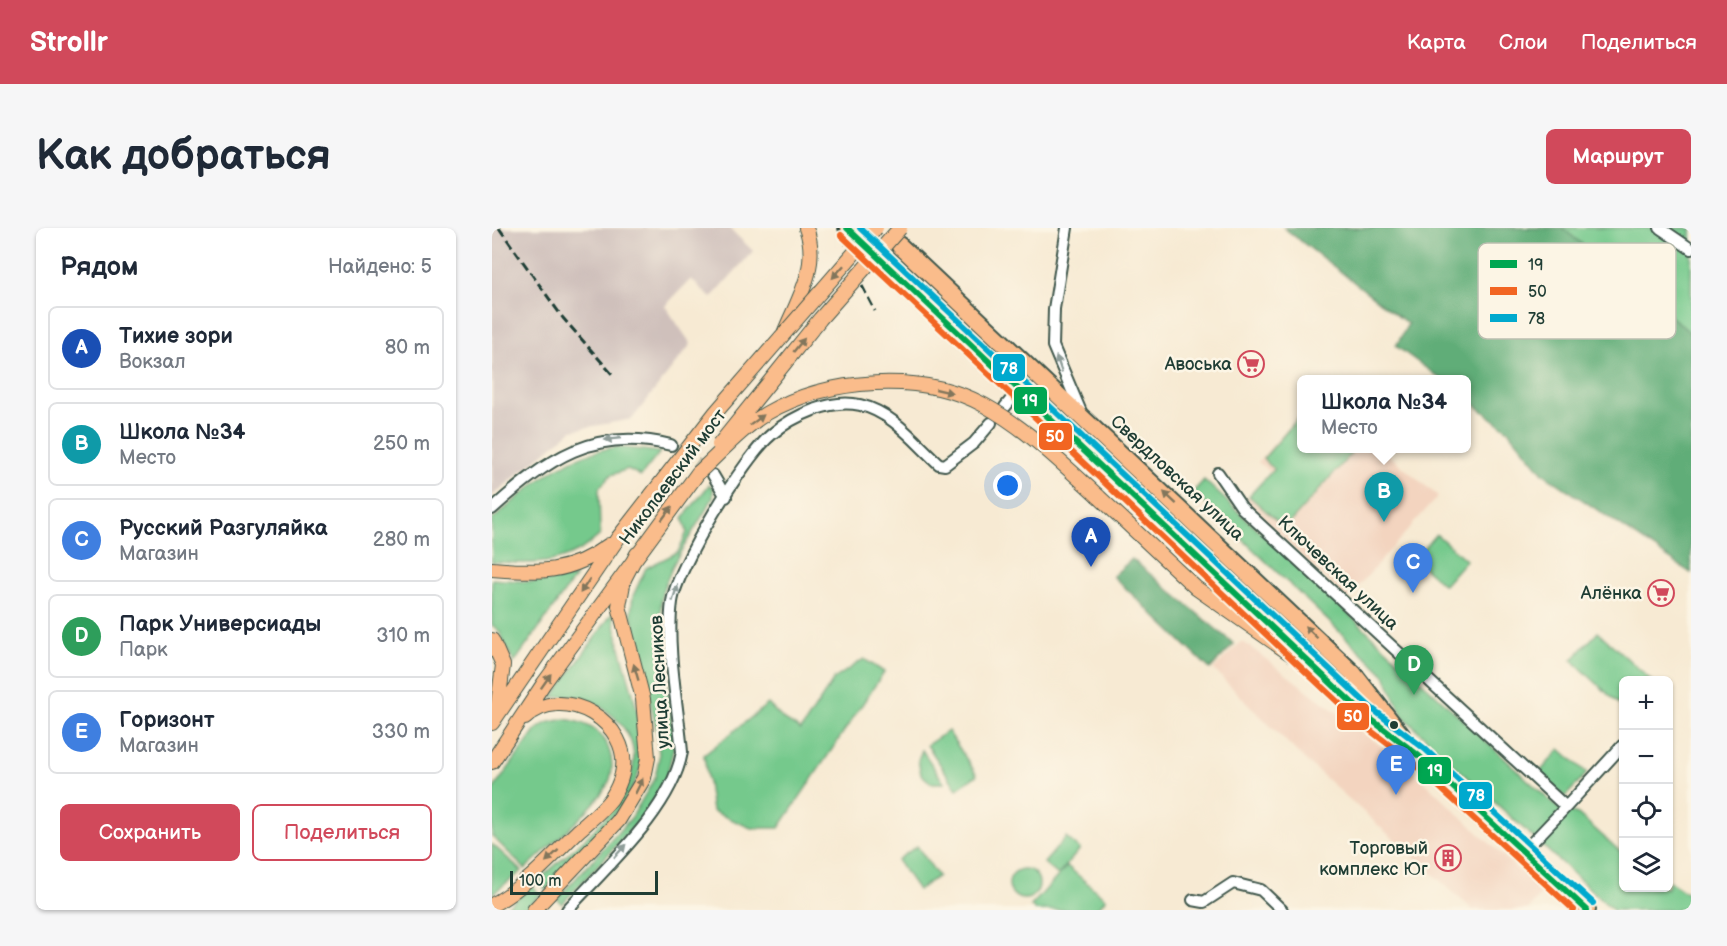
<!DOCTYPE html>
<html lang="ru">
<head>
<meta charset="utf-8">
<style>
	:root { --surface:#fff; --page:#f6f6f7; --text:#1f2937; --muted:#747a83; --line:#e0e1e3; --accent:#d1495b }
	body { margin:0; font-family:"Balsamiq Sans",sans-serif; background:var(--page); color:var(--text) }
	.controls { position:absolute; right:18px; bottom:18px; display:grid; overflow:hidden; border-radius:9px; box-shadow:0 2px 4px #0004 }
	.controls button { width:54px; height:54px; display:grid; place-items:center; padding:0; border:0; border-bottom:2px solid var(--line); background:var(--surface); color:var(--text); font:30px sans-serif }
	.scale { position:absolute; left:18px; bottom:15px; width:148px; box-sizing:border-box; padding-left:6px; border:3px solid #1f3d34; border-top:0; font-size:16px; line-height:21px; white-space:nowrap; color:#1f3d34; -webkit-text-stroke:4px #fcf5e5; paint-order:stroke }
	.you { position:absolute; left:516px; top:258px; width:21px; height:21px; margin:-15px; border:4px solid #fff; border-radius:50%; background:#1a73e8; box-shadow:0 0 0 9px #1a73e833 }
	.badge { display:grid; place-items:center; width:39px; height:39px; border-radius:50%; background:var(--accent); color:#fff; font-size:20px; font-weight:700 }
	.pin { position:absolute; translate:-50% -50px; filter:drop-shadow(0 2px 3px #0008) }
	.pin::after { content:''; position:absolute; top:32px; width:21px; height:18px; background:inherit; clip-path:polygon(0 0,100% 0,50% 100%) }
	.popup { position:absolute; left:805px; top:147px; width:174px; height:78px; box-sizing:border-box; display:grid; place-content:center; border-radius:9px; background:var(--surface); filter:drop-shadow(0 2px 4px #0005); font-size:20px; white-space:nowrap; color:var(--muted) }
	.popup b { font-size:22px; color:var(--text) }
	.popup::after { content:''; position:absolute; left:50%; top:100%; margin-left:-12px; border:12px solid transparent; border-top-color:var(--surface) }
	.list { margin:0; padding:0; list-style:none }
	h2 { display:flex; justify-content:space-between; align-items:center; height:78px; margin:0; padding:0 24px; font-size:26px }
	h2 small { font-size:20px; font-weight:400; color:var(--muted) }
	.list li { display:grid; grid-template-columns:39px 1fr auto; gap:18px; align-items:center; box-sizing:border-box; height:84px; margin:0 12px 12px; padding:0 12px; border:2px solid var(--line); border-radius:9px }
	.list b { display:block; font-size:22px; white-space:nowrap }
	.list p { margin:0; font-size:20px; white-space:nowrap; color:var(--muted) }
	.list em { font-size:20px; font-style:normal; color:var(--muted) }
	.actions { display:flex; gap:12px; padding:18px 24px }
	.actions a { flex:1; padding:14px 0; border:2px solid var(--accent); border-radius:9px; text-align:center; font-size:21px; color:var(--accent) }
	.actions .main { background:var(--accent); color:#fff }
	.icon { flex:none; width:33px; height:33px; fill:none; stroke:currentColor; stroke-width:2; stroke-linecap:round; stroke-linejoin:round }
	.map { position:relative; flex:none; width:1199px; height:682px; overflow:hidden; border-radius:9px }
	header { display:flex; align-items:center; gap:36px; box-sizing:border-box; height:84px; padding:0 30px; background:var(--accent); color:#fff }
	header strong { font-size:28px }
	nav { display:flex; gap:33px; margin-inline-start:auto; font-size:21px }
	.intro { display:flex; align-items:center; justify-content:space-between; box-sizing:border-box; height:144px; padding:0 36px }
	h1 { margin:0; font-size:42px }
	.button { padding:15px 27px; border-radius:9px; background:var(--accent); color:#fff; font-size:21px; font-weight:700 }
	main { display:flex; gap:36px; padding:0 36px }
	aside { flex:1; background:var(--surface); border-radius:9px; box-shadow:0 2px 4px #0004 }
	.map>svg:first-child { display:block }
	.built { fill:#f3d4bf }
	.industrial { fill:#cfc0bb }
	.green { fill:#75c98c; stroke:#4a8360; stroke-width:1.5 }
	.forest { fill:#60ad78; stroke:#407556; stroke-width:1.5 }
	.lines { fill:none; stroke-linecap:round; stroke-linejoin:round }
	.minor-tunnel { stroke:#ccc7b3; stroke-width:10; stroke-dasharray:10 5; stroke-linecap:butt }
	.minor-casing { stroke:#3f574c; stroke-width:14 }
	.major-casing { stroke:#3f574c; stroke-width:16 }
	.highway-casing { stroke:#3f574c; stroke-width:20 }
	.minor { stroke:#fff; stroke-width:10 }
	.major { stroke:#fabc8b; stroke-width:14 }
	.highway { stroke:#fabc8b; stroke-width:16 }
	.rail { stroke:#1f3d34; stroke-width:3; stroke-dasharray:9 4.5; stroke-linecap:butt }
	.major-bridge-casing { stroke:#3f574c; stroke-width:16; stroke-linecap:butt }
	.major-bridge { stroke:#fabc8b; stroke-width:14 }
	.bus-1-casing { stroke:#fcf5e5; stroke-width:10 }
	.bus-2-casing { stroke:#fcf5e5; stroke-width:10 }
	.bus-3-casing { stroke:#fcf5e5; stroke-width:10 }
	.bus-1 { stroke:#00a651; stroke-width:6 }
	.bus-2 { stroke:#f26522; stroke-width:6 }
	.bus-3 { stroke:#00a9ce; stroke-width:6 }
	.oneway { fill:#82765b }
	.oneway2 { fill:#8f9e9a }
	.bus-dot { fill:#1f3d34; stroke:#fcf5e5; stroke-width:2 }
	.labels { text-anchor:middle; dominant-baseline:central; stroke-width:5; stroke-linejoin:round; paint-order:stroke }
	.poi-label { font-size:18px; fill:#1f3d34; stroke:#fcf5e5; text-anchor:end }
	.street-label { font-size:18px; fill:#1f3d34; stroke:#fcf5e5 }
	.key { fill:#fcf5e5; stroke:#babeb0; stroke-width:1.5 }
	.key-label { font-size:16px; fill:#1f3d34 }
	.line-badge { stroke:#fcf5e5; stroke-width:2 }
	.badge-label { font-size:16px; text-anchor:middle; font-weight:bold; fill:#fff }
</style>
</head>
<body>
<header>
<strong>Strollr</strong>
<nav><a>Карта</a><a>Слои</a><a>Поделиться</a></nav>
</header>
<div class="intro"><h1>Как добраться</h1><a class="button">Маршрут</a></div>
<main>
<aside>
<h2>Рядом<small>Найдено: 5</small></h2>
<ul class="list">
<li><span class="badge" style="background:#1a4fb4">A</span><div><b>Тихие зори</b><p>Вокзал</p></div><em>80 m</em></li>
<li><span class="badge" style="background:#0f9aa8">B</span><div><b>Школа №34</b><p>Место</p></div><em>250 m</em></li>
<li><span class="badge" style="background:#3f7fe0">C</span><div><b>Русский Разгуляйка</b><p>Магазин</p></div><em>280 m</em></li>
<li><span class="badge" style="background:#2e9e5b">D</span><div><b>Парк Универсиады</b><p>Парк</p></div><em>310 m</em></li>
<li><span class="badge" style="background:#3f7fe0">E</span><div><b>Горизонт</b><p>Магазин</p></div><em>330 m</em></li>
</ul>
<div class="actions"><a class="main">Сохранить</a><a>Поделиться</a></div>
</aside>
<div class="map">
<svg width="1199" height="682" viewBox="0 0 1199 682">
	<rect width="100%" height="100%" fill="#fcf5e5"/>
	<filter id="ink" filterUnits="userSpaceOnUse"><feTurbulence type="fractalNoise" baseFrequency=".0167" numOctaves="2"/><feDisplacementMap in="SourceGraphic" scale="12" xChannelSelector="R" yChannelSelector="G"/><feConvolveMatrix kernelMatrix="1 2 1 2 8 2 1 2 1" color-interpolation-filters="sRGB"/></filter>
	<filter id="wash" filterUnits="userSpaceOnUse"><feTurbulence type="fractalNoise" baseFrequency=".008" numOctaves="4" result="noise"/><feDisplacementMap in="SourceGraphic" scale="24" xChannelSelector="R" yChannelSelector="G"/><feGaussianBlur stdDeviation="1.35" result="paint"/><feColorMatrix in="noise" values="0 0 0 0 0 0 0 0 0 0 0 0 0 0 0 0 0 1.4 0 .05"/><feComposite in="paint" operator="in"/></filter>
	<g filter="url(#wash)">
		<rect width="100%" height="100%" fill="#f7ead3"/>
		<path class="built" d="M809,185L810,220L889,221L946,268L855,371L751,274L778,244L766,234Z
			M750,413L918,540L1050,665L1036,682H981L809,528L721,441Z"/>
		<path class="industrial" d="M0,0H237L261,23L219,70L199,51L173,78L199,116L140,191L80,202L0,268Z"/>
		<path class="green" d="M1070,0H1199V106L1187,95Z
			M809,187L810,220L853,221L859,226L793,300L757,268L782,241L771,231Z
			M125,219L168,224L149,248L136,241L119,247L107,260L108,307C73,339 44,336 0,334V292C41,257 69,227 125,219Z
			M712,252L1066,580L1086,586L1131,626L1132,660H1176L1177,653L1199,668V682H1121L951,527L910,487L893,447L701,264Z
			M217,257L221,259V270L182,335L170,364L168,391L182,518L174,552L161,575L147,593L70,676L65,671L140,589L163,550L167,530L166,509L139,385L141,368L154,340L186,324L195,304L191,290Z
			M944,306L974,332L952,357L922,331Z
			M83,349L22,435L7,403L0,397V351L42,354Z
			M121,384C125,419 138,449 145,483C148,497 150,514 150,529C148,571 82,631 54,662L47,652C85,615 184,548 122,489C103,472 85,464 60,470Z
			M1106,404L1159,452H1132L1131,480L1080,432Z
			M372,431L392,444L287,600H259L220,583L212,527L276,476L291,491L309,502L342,451Z
			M73,491C91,494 110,501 116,519C120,529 121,541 118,551C108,577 55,620 33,641L0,608V563L44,502L54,495Z
			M456,503L485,547L465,561L435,517Z
			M1068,521L1095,545L1073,569L1047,545Z
			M430,522L452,555H439L429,546L426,532Z
			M574,609L588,621L566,647L552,635Z
			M0,616L30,643L0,666Z
			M425,618L446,648L426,662L405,632Z
			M575,638L614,671L604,682H543L539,678Z
			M517 656a15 15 0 1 1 30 0a15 15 0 1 1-30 0Z
			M40,658L48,667L31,682H11Z"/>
		<path class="forest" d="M792,0H1070L1187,95L1199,106V345L1052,246L1016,202L975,171L974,152L949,151L904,118L916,96Z
			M640,331L742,416L718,441L621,348Z"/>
	</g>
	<g filter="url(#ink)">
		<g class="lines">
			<path class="minor-tunnel" d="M179,217L217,243"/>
			<defs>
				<path id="minor" d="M575,0L562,81L561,118L589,184
					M1168,0L1199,21
					M513,179L526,163
					M726,245L750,280L1074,579L1131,517
					M221,247L234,269
					M0,281C56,231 101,198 179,217
					M1031,624L1074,579
					M701,672L712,674L741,655L769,662L790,682
					M75,682C114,639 180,581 190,524C186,479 174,418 180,374C185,339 252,229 280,206C301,188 339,170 368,177C400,184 423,214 447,236L453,237L482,215L499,195"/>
				<path id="major" d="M293,103C307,69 328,37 314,0
					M606,268L704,360L803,429
					M0,341C46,345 78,346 117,317
					M0,412L11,437L5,484
					M0,495L126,310
					M0,534L52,455L206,245
					M0,677C32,660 60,628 86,603C97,593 110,583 119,571C124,563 128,555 130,546C142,495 70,453 33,490
					M42,682L126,593L152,550L156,530L151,471L127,378L132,351L145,326"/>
				<path id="highway" d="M355,0L362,7
					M407,17L861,445L910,508
					M390,36L872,486L927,528L1095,682"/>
			</defs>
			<use href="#minor" class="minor-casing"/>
			<use href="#major" class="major-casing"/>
			<use href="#highway" class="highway-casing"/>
			<use href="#minor" class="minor"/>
			<use href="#major" class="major"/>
			<use href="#highway" class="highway"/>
			<path class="rail" d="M7,0L71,90L121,147
				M347,0L354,17
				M370,58L383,83"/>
			<defs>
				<path id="major-bridge" d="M227,217L328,91L408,0
					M206,245C228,225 250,200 275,185C336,150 429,143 492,177C534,200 571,236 606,268
					M126,310L224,184L384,0"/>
			</defs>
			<use href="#major-bridge" class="major-bridge-casing"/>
			<use href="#major-bridge" class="major-bridge"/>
			<defs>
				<path id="bus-1" d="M355,0L872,486L927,528L1095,682"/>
				<path id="bus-2" d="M349,7L866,493L921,535L1082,682"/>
				<path id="bus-3" d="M368,0L878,479L933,521L1101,675"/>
			</defs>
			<use href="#bus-1" class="bus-1-casing"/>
			<use href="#bus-2" class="bus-2-casing"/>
			<use href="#bus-3" class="bus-3-casing"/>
			<use href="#bus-1" class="bus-1"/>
			<use href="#bus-2" class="bus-2"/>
			<use href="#bus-3" class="bus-3"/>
		</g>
		<defs><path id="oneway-solid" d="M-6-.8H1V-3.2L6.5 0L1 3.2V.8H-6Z" transform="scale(1.5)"/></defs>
		<g class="oneway">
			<use href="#oneway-solid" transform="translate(346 44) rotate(132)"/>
			<use href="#oneway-solid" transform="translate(307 117) rotate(-51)"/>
			<use href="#oneway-solid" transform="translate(452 163) rotate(13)"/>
			<use href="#oneway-solid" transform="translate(265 192) rotate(-37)"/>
			<use href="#oneway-solid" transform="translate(678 270) rotate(-137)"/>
			<use href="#oneway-solid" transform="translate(175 285) rotate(-53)"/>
			<use href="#oneway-solid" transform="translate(93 358) rotate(124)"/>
			<use href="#oneway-solid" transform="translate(819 404) rotate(-136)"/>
			<use href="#oneway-solid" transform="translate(144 444) rotate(-106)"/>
			<use href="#oneway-solid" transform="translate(54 453) rotate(-55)"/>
			<use href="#oneway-solid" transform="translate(147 558) rotate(-64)"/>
			<use href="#oneway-solid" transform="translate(60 628) rotate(137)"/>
		</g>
		<g class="oneway2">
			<use href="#oneway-solid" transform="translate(567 136) rotate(-109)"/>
			<use href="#oneway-solid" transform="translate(121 211) rotate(174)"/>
			<use href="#oneway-solid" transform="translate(183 365) rotate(-73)"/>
			<use href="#oneway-solid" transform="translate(128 623) rotate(-48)"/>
		</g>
	</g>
	<defs>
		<symbol id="supermarket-ring" viewBox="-11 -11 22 22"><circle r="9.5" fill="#fcf5e5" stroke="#d1495b" stroke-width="1.5"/><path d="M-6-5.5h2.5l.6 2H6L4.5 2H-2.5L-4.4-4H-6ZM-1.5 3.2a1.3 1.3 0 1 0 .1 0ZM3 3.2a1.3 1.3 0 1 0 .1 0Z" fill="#d1495b"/></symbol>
		<symbol id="building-ring" viewBox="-11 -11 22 22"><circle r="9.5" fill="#fcf5e5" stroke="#d1495b" stroke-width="1.5"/><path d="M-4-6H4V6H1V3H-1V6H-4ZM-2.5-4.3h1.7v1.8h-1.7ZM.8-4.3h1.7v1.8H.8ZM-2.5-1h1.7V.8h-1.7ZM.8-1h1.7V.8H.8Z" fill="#d1495b"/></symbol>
	</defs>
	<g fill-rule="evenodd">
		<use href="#supermarket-ring" x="744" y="121" width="30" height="30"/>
		<use href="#supermarket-ring" x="1154" y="350" width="30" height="30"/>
		<use href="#building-ring" x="941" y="615" width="30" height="30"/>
	</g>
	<circle class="bus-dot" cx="902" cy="497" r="5"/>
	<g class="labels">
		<g class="poi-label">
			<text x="740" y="136">Авоська</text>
			<text x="1150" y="365">Алёнка</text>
			<text x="936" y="620">Торговый<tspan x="936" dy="21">комплекс Юг</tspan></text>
		</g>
		<g class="street-label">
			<text transform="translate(181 249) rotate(-53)">Николаевский мост</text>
			<text transform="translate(685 250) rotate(43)">Свердловская улица</text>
			<text transform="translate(846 345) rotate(43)">Ключевская улица</text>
			<text transform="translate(168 454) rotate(-93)">улица Лесников</text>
		</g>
	</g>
	<rect x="986" y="15" width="198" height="96" rx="9" class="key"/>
	<rect x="998" y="32" width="27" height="8" fill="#00a651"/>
	<rect x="998" y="59" width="27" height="8" fill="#f26522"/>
	<rect x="998" y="86" width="27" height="8" fill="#00a9ce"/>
	<g class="key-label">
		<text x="1036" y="42">19</text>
		<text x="1036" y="69">50</text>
		<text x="1036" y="96">78</text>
	</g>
	<g class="line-badge">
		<rect x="500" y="125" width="34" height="29" rx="6" fill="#00a9ce"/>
		<rect x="521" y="158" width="35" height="29" rx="6" fill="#00a651"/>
		<rect x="546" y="194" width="35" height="29" rx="6" fill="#f26522"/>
		<rect x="844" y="474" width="34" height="29" rx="6" fill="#f26522"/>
		<rect x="925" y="528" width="35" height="29" rx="6" fill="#00a651"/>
		<rect x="966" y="553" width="35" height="29" rx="6" fill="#00a9ce"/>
	</g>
	<g class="badge-label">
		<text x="517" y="146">78</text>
		<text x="538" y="178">19</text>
		<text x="563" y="214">50</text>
		<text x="861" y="494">50</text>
		<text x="943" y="548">19</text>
		<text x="984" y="573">78</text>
	</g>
</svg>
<div class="controls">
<button>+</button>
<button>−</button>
<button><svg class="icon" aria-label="locate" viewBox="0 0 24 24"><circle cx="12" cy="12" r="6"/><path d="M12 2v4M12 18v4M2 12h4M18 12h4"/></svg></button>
<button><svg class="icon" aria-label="layers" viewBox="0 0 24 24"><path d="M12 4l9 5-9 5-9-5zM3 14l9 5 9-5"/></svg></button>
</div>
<div class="scale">100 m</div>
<div class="you"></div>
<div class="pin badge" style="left:599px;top:339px;background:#1a4fb4">A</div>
<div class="pin badge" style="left:892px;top:294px;background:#0f9aa8">B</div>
<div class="popup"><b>Школа №34</b>Место</div>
<div class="pin badge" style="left:921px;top:365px;background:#3f7fe0">C</div>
<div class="pin badge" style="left:922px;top:467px;background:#2e9e5b">D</div>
<div class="pin badge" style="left:904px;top:567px;background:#3f7fe0">E</div>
</div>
</main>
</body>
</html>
